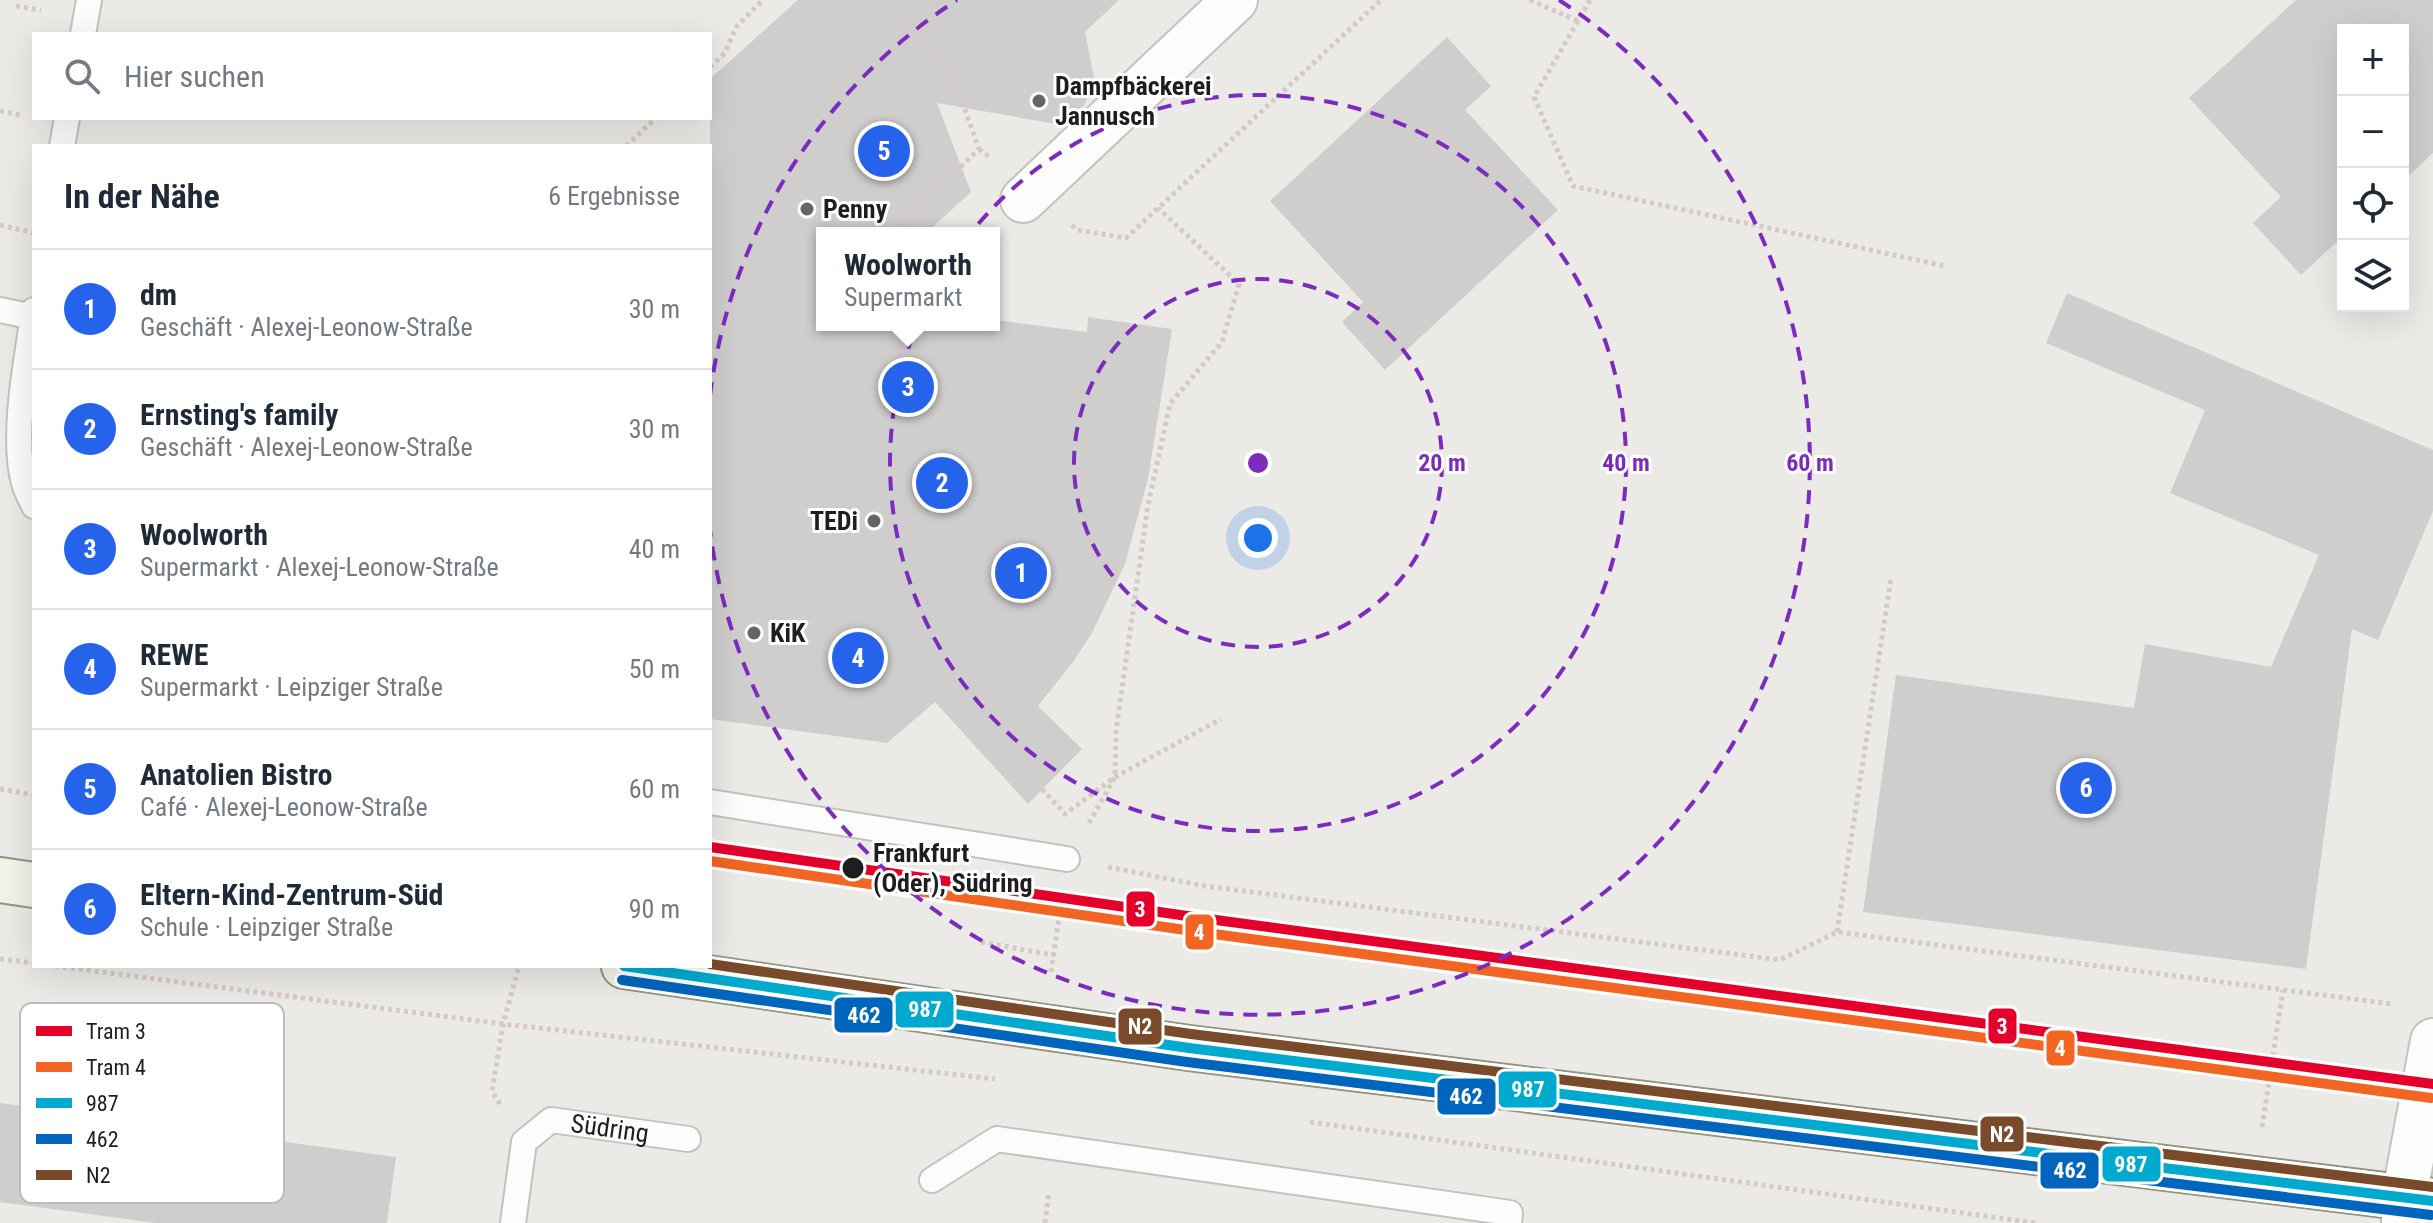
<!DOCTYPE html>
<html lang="de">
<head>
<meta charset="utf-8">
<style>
	:root { --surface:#fff; --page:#f6f6f7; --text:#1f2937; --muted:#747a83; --line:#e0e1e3; --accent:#2563eb }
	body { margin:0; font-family:"Roboto Condensed",sans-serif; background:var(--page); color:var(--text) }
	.controls { position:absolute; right:24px; top:24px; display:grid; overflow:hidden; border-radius:0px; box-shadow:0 8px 32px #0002 }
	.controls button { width:72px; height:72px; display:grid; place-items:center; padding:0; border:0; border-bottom:2px solid var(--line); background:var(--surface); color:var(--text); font:40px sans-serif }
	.you { position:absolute; left:1258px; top:538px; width:28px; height:28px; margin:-20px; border:6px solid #fff; border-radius:50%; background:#1a73e8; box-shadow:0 0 0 12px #1a73e833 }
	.badge { display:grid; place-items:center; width:52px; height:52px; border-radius:50%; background:var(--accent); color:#fff; font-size:26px; font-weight:700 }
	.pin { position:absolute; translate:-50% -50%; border:4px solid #fff; box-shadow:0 2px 8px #0006 }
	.popup { position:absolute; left:816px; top:227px; width:184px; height:104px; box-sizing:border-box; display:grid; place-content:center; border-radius:0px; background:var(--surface); filter:drop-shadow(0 2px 6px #0005); font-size:26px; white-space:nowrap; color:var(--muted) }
	.popup b { font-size:30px; color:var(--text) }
	.popup::after { content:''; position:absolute; left:50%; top:100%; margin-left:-16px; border:16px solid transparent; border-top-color:var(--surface) }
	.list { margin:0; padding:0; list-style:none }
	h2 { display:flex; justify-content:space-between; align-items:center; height:104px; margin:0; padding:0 32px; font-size:34px }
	h2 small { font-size:26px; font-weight:400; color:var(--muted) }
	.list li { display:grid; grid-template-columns:52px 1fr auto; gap:24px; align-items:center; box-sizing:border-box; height:120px; padding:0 32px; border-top:2px solid var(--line) }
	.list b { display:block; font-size:30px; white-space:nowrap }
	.list p { margin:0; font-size:26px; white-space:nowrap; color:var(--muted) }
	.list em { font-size:26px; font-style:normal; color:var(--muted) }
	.icon { flex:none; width:44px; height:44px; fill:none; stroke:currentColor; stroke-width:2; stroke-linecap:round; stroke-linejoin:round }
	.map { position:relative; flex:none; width:2433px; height:1223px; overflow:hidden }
	.search { position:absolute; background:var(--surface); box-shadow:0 8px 32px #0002; left:32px; top:32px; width:680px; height:88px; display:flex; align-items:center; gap:20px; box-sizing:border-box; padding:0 28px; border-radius:0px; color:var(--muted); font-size:30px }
	.panel { position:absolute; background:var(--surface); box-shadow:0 8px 32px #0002; left:32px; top:144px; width:680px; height:824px; border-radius:0px }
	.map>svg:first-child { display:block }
	.building { fill:#d0cecc }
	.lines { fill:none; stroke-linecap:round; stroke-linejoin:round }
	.lane-casing { stroke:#c3c2c1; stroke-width:28 }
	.street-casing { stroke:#c3c2c1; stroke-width:48 }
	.secondary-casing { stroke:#929480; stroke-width:48 }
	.path { stroke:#d5c9c7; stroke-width:5; stroke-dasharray:4 4; stroke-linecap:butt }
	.lane { stroke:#fcfcfb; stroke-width:24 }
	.street { stroke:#fcfcfb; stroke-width:44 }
	.secondary { stroke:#f2f2ea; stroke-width:44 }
	.bus-1-casing { stroke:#fff; stroke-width:16 }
	.bus-2-casing { stroke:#fff; stroke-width:16 }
	.bus-3-casing { stroke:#fff; stroke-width:16 }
	.bus-1 { stroke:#00a9ce; stroke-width:10 }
	.bus-2 { stroke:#0065bd; stroke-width:10 }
	.bus-3 { stroke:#7a4b2a; stroke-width:10 }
	.tram-1-casing { stroke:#fff; stroke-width:16 }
	.tram-2-casing { stroke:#fff; stroke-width:16 }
	.tram-1 { stroke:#e4002b; stroke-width:10 }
	.tram-2 { stroke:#f26522; stroke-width:10 }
	.ring { fill:none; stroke:#7b2cbf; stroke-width:4; stroke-dasharray:14 10 }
	.poi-dot { fill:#666564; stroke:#fff; stroke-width:3 }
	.stop-dot { fill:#1e1e1e; stroke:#fff; stroke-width:3 }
	.labels { text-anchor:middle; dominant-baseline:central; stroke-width:6; stroke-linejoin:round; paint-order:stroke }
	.poi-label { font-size:26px; font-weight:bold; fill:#1e1e1e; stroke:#fff; text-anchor:start }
	.stop-label { font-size:26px; font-weight:bold; fill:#1e1e1e; stroke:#fff; text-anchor:start }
	.street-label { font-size:26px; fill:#1e1e1e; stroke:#fff }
	.key { fill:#fff; stroke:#bcbcbc; stroke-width:2 }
	.key-label { font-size:22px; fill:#1e1e1e }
	.centre { fill:#7b2cbf; stroke:#fff; stroke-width:4 }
	.ring-label { font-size:24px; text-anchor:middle; font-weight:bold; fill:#7b2cbf; stroke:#fff; stroke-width:6; stroke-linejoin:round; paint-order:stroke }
	.line-badge { stroke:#fff; stroke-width:3 }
	.badge-label { font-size:22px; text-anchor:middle; font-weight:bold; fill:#fff }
</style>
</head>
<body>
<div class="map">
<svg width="2433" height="1223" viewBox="0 0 2433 1223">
	<rect width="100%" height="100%" fill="#eceae7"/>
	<path class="building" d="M798,0H1119L1085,32L1095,83L1083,107L1056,124L937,103L971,192L926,233H822V325H994V320L1087,332L1088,317L1172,329L1148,479L1125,564L1092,633L1073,662L1038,706L1082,749L1028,804L935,702L887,743L710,719V79Z
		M2296,0H2433V153L2403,181V30H2343V236L2301,275L2253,223L2281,197L2189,98Z
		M1447,37L1491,86L1465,110L1558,210L1385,370L1342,322L1363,302L1270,201Z
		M2067,293L2433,450V511L2378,640L2352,629L2306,969L1863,912L1896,675L2134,708L2145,644L2271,667L2319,555L2170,493L2205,410L2046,343Z
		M0,1103L396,1157L387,1223H156L0,1202Z"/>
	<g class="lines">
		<defs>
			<g id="lane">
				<path d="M83,34L89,0"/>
				<path d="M62,146L67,118"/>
				<path d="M0,310L33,317"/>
				<path d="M34,310C27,357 11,437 24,483C26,491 31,499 34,506"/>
				<path d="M710,802L1067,859"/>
				<path d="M932,1180L997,1139L1510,1213L1509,1223"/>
				<path id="s1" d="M513,1223L524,1142L551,1120L688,1139"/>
			</g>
			<path id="street" d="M1023,200L1235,0
				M2404,1223V1198L2433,1041"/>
			<path id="secondary" d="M0,880L34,885
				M624,966L1189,1048L2433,1201"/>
		</defs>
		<use href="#lane" class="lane-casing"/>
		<use href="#street" class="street-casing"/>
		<use href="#secondary" class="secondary-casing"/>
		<path class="path" d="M1530,0L1578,21
			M1590,0L1534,97L1573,186L1945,266
			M16,6L41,10
			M710,67L725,53L736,27L763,0
			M0,111L21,115
			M626,146L656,118
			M979,149L991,158
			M0,225L34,233
			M1072,225L1077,230L1126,238L1381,0
			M891,233L979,149L957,87L903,16
			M0,789L34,795
			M1042,789L1065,814L1115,777L1221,719
			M1089,823L1115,777L1116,731L1148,505L1170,404L1222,342L1239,284L1158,208
			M1108,867L1205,886L1780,960L1837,932L2392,1004
			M1837,932L1891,578
			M981,942L1053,955
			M0,959L34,963
			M55,966L503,1024L995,1079
			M1051,972L1061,903
			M500,1104L492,1091L503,1024L519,966
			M1310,1122L2035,1223
			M2262,1127L2283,990
			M1045,1223L1049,1192"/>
		<use href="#lane" class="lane"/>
		<use href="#street" class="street"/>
		<use href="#secondary" class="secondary"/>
		<defs>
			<path id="bus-1" d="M624,966L1189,1048L2433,1201"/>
			<path id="bus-2" d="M622,980L1187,1062L2431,1215"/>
			<path id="bus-3" d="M710,964L1191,1034L2433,1187"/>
		</defs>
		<use href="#bus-1" class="bus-1-casing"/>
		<use href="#bus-2" class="bus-2-casing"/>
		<use href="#bus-3" class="bus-3-casing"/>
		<use href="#bus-1" class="bus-1"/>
		<use href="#bus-2" class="bus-2"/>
		<use href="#bus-3" class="bus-3"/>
		<defs>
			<path id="tram-1" d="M710,847L1201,918L2433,1084"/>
			<path id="tram-2" d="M710,861L1199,932L2431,1098"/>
		</defs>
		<use href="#tram-1" class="tram-1-casing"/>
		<use href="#tram-2" class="tram-2-casing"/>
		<use href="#tram-1" class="tram-1"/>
		<use href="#tram-2" class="tram-2"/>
	</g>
	<g class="ring">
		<circle cx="1258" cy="463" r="184"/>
		<circle cx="1258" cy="463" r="368"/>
		<path d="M710 396A552 552 0 0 1 957 0M1559 0A552 552 0 1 1 710 530"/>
	</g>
	<g class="poi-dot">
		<circle cx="1039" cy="101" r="8"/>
		<circle cx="807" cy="209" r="8"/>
		<circle cx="874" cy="521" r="8"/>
		<circle cx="754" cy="633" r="8"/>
	</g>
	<circle class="stop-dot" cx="853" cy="868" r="12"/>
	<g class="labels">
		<g class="poi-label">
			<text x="1055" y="86">Dampfbäckerei<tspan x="1055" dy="30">Jannusch</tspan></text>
			<text x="823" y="209">Penny</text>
			<text x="858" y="521" text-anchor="end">TEDi</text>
			<text x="770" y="633">KiK</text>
		</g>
		<g class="stop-label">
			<text x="873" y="853">Frankfurt<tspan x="873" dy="30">(Oder), Südring</tspan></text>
		</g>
		<g class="street-label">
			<text stroke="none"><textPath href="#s1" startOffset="176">Südring</textPath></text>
		</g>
	</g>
	<rect x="20" y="1003" width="264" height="200" rx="12" class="key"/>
	<rect x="36" y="1026" width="36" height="10" fill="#e4002b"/>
	<rect x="36" y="1062" width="36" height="10" fill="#f26522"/>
	<rect x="36" y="1098" width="36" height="10" fill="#00a9ce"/>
	<rect x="36" y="1134" width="36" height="10" fill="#0065bd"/>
	<rect x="36" y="1170" width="36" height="10" fill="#7a4b2a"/>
	<g class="key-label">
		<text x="86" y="1039">Tram 3</text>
		<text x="86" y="1075">Tram 4</text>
		<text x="86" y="1111">987</text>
		<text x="86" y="1147">462</text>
		<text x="86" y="1183">N2</text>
	</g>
	<circle cx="1258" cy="463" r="12" class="centre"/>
	<g class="ring-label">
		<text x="1442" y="471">20 m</text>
		<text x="1626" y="471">40 m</text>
		<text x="1810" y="471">60 m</text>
	</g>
	<g class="line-badge">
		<rect x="1125" y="890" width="31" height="38" rx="8" fill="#e4002b"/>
		<rect x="1184" y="913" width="31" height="38" rx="8" fill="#f26522"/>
		<rect x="894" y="990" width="61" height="39" rx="8" fill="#00a9ce"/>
		<rect x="833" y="996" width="61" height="38" rx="8" fill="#0065bd"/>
		<rect x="1987" y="1007" width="31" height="38" rx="8" fill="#e4002b"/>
		<rect x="1117" y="1007" width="46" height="39" rx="8" fill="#7a4b2a"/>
		<rect x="2045" y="1029" width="31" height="38" rx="8" fill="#f26522"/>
		<rect x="1497" y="1070" width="61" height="39" rx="8" fill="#00a9ce"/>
		<rect x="1436" y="1077" width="61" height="39" rx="8" fill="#0065bd"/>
		<rect x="1979" y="1115" width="46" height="38" rx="8" fill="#7a4b2a"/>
		<rect x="2101" y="1145" width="61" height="38" rx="8" fill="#00a9ce"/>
		<rect x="2039" y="1151" width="61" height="39" rx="8" fill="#0065bd"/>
	</g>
	<g class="badge-label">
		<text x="1140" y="917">3</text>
		<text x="1199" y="940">4</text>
		<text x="925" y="1017">987</text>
		<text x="864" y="1023">462</text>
		<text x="2002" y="1034">3</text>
		<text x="1140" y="1034">N2</text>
		<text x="2060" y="1056">4</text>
		<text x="1528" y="1097">987</text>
		<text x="1466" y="1104">462</text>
		<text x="2002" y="1142">N2</text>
		<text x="2131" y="1172">987</text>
		<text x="2070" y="1178">462</text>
	</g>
</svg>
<div class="controls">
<button>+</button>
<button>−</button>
<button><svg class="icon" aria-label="locate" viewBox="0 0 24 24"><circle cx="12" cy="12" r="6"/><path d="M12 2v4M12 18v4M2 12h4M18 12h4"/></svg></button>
<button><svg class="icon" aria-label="layers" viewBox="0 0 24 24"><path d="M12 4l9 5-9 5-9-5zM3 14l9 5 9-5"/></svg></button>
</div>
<div class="you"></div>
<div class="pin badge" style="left:1021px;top:573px">1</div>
<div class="pin badge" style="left:942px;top:483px">2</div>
<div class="pin badge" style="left:908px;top:387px">3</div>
<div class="popup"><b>Woolworth</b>Supermarkt</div>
<div class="pin badge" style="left:858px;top:658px">4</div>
<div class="pin badge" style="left:884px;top:151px">5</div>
<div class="pin badge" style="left:2086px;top:788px">6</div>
<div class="search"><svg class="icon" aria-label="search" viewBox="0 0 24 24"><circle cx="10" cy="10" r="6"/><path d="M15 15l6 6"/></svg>Hier suchen</div>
<section class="panel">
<h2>In der Nähe<small>6 Ergebnisse</small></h2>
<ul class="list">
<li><span class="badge">1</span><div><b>dm</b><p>Geschäft · Alexej-Leonow-Straße</p></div><em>30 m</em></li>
<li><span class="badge">2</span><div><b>Ernsting's family</b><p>Geschäft · Alexej-Leonow-Straße</p></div><em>30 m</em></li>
<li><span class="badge">3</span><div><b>Woolworth</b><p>Supermarkt · Alexej-Leonow-Straße</p></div><em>40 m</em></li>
<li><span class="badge">4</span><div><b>REWE</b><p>Supermarkt · Leipziger Straße</p></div><em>50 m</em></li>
<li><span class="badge">5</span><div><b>Anatolien Bistro</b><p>Café · Alexej-Leonow-Straße</p></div><em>60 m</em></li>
<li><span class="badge">6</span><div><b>Eltern-Kind-Zentrum-Süd</b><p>Schule · Leipziger Straße</p></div><em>90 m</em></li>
</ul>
</section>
</div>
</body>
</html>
